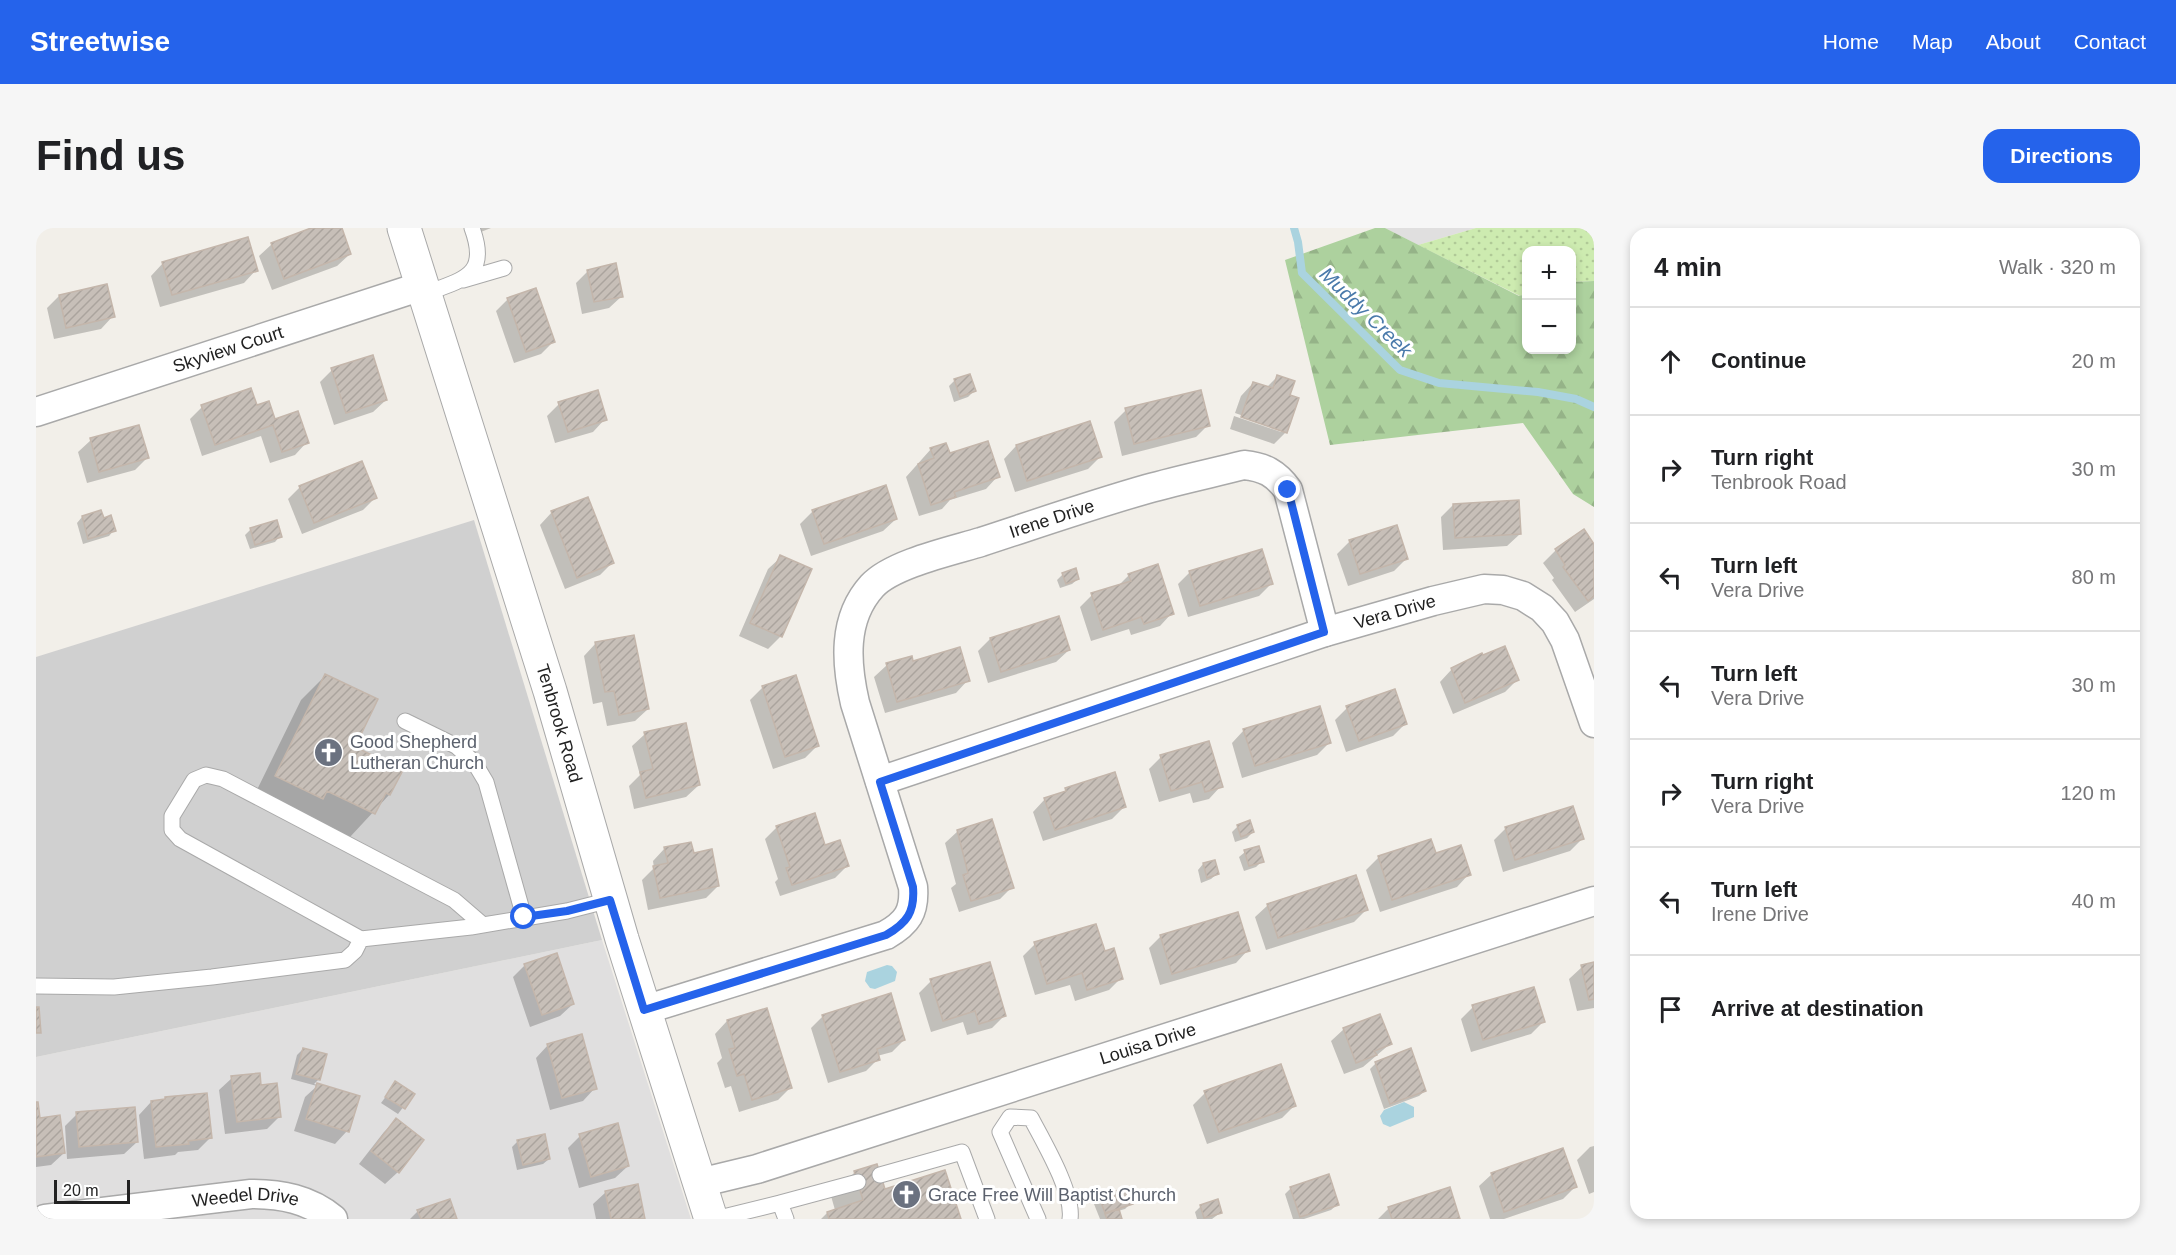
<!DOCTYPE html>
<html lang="en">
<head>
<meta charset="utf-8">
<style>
	:root { --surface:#fff; --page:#f6f6f6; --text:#202124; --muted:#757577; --line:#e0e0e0; --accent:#2563eb }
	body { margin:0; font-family:Arial,sans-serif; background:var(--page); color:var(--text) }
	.controls { position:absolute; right:18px; top:18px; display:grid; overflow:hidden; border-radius:12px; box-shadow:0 3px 9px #0003 }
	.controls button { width:54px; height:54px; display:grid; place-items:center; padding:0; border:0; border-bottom:2px solid var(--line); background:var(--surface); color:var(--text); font:30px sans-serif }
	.scale { position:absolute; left:18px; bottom:15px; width:76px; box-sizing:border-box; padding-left:6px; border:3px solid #222; border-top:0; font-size:16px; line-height:21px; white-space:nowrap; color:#222; -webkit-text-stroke:4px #fff; paint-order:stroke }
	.stop { position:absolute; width:18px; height:18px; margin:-14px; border:4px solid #2563eb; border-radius:50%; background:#fff }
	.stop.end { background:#2563eb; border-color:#fff; box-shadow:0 2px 6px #0008 }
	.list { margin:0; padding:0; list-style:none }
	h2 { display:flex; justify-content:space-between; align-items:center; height:78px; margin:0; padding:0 24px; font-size:26px }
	h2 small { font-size:20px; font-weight:400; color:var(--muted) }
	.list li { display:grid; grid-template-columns:39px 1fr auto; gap:18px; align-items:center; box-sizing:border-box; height:108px; padding:0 24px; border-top:2px solid var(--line) }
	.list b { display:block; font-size:22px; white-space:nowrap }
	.list p { margin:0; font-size:20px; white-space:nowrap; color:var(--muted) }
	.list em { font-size:20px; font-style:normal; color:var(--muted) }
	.icon { flex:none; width:33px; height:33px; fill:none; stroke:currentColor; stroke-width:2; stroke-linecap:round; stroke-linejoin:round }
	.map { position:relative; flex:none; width:1558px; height:991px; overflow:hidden; border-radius:18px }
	header { display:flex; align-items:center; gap:36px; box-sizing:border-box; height:84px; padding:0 30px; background:var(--accent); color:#fff }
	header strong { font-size:28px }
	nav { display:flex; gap:33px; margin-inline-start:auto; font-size:21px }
	.intro { display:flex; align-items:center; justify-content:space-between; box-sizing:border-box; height:144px; padding:0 36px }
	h1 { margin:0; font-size:42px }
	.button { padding:15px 27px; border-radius:18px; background:var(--accent); color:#fff; font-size:21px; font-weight:700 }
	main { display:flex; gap:36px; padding:0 36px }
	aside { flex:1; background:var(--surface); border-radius:18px; box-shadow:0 3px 9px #0003 }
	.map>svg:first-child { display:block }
	.residential { fill:#e0dfdf }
	.religious { fill:#d0d0d0 }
	.grass { fill:url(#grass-dots) }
	.forest { fill:url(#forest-firs) }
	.water { fill:#aad3df }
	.shadow { fill:#0003 }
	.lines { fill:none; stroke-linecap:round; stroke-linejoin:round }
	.stream { stroke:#aad3df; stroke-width:8 }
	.building { fill:url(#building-hatch); stroke:#c4b6ab; stroke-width:1.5 }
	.service-casing { stroke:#a9a9a9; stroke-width:17 }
	.minor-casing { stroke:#a9a9a9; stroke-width:31 }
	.tertiary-casing { stroke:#a9a9a9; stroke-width:35 }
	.service { stroke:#fff; stroke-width:15 }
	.minor { stroke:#fff; stroke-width:28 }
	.tertiary { stroke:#fff; stroke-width:33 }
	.route { stroke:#2563eb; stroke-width:8 }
	.labels { text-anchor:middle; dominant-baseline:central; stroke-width:6; stroke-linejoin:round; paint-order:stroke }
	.street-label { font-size:18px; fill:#222; stroke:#fff }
	.worship-label { font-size:18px; fill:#5b616d; stroke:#fff; text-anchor:start }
	.water-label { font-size:20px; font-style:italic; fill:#4a7aab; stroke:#fff }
</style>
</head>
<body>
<header>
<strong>Streetwise</strong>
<nav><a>Home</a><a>Map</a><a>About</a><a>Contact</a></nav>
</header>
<div class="intro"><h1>Find us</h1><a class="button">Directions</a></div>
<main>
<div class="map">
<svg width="1558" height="991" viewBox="0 0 1558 991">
	<defs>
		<pattern id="grass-dots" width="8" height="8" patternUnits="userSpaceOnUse" patternTransform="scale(1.5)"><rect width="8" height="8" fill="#cdebb0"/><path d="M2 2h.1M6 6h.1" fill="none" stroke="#b0c997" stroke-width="1.8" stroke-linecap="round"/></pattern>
		<pattern id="forest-firs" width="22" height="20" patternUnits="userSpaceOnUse" patternTransform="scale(1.5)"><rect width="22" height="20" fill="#add19e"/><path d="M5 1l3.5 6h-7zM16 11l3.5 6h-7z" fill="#95b388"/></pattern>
		<pattern id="building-hatch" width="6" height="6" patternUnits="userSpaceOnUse" patternTransform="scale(1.5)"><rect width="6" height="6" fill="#c7bfb8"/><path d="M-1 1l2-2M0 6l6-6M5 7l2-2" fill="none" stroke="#aba49e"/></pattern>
	</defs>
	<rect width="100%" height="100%" fill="#f2efe9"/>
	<path class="residential" d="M1349,0H1440L1382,17Z
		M566,712L655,991H0V829Z"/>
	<path class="religious" d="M438,292L566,712L0,829V429Z"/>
	<path class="grass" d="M1440,0H1558V53L1536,54V22H1490V66L1484,68L1382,17Z"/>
	<path class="forest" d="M1339,0H1349L1483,68L1490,66V122H1536V54L1558,53V279L1537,266L1487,195L1294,217L1249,32Z"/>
	<path class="water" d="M851,737L856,738L861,744L859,753L839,761L834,760L829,753L831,744Z
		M1368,874L1378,879V889L1354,899L1347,896L1344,888L1348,882Z"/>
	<path class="shadow" d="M279,0H304L314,26L301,38L236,62L223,28L236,16Z
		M428,0H455L432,9Z
		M127,35L220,42L208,55L124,79L115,48Z
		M552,43L586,68L573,80L546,86L540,55Z
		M23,68L77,88L65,101L18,111L11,80Z
		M472,71L517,114L505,126L478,135L460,83Z
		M296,142L350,172L337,184L298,197L284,154Z
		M1242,148L1252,168L1250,204L1238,216L1194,201L1198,188L1245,204V201L1199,185L1205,168L1217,155L1230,160Z
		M919,152L938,163L932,169L918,174L913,158Z
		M523,176L569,191L557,204L519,215L511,188Z
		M166,179H220L271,214L259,227L234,235L225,208L166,228L154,191Z
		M1090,182L1172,197L1160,209L1086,228L1078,194Z
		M55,212L111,230L99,242L51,255L42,224Z
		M980,218L1064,229L1052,241L979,264L968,231Z
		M895,221L913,227L962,248L950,261L914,272L906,281L883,288L870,249Z
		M264,259L339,270L327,282L266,306L252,271Z
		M1417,277L1484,306L1471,318L1407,322L1405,289Z
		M777,283L860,291L847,303L775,328L764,296Z
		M64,284L67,292L78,302L73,308L47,316L41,295L46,289Z
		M516,284L576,335L564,347L529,361L504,297Z
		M215,301L244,308L239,314L214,321L209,307Z
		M1548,303L1558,318V371L1539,384L1516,352L1518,350L1507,335L1520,322Z
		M1314,313L1370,331L1358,343L1312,358L1301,326Z
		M745,329L774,342L744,409L732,421L703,408L732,341Z
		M1154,344L1236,355L1223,368L1152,389L1142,356Z
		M1027,346L1042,351L1036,356L1024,360L1021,352Z
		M1093,347L1136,385L1124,398L1095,407L1093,401L1055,413L1044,379L1056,367L1081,359Z
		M954,411L1033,422L1020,434L952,455L942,423Z
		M560,415L612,481L599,493L571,498L566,474L557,476L548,428Z
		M876,434L932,452L920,465L849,485L838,449L851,437Z
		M1416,441L1482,451L1469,464L1417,486L1404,454Z
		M289,448L317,519L365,543L353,567L314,609L269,587L216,572L265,472Z
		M727,459L781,518L769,530L737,541L714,472Z
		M1311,480L1369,496L1357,508L1310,524L1299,492Z
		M1208,502L1293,515L1281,527L1206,550L1196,515Z
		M609,506L663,557L650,569L598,581L593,558L604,547L596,518Z
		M1125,529L1185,558L1173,571L1157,575L1154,565L1123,574L1113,541Z
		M1030,562L1089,578L1076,591L1007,613L997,584L1009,571L1026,566Z
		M1202,598L1217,604L1211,610L1199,614L1196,604Z
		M741,599L811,638L799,650L744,668L739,654L742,651L729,611Z
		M1470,600L1546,611L1534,623L1467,644L1458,612Z
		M922,603L976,659L964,671L923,684L915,660L920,656L909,615Z
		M1394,613L1399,627L1433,646L1421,659L1344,684L1330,642L1342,630Z
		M629,620L657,626L682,658L670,670L612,682L606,652L618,640L617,633Z
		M1209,624L1226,633L1220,639L1208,643L1203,629Z
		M1178,634L1181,646L1175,651L1165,655L1162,642L1167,636Z
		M1232,677L1330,682L1318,694L1230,722L1219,689Z
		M1125,708L1212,722L1200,735L1124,757L1113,720Z
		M999,716L1068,725L1085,750L1073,762L1039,773L1034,757L999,767L987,728Z
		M1558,736V780L1541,783L1533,751L1546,739Z
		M489,737L537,776L524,788L494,799L477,749Z
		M895,753L968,788L956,800L931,807L927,794L895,804L883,765Z
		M1437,779L1507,794L1495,806L1435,824L1425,791Z
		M787,788L868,812L856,824L841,828L842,831L830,843L792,855L775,800Z
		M691,793L754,860L742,872L703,884L695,858L689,860L681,835L686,830L679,806Z
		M1308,801L1354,816L1327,839L1308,846L1295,813Z
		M512,817L559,860L547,873L514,882L500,830Z
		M267,821L283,851L278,856L322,869L311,903L299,916L258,903L269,869L281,858L255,851L261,827Z
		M1340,835L1389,863L1383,868L1348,881L1334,841Z
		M196,850L224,859L244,888L231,901L189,906L183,862Z
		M360,855L377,866L362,886L345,875Z
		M1169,865L1258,878L1246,890L1171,916L1157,877Z
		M115,874L174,910L162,922L142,924L139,927L108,931L103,887Z
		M0,876L3,891L28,925L15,937L0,939Z
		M41,886L101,914L88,926L31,931L29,898Z
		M360,892L362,944L349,956L323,936L348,904Z
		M544,908L592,938L579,950L543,960L532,920Z
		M482,913L513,931L507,936L481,942L476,919Z
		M1558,918V964L1553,966L1541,932L1554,919Z
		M819,944L848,963L923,991H785L791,985L799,982L795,968Z
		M1456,946L1539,959L1527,971L1468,991H1454L1443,958Z
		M1255,960L1301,977L1295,982L1268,991H1257L1249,966Z
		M570,964L608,991H560L557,976Z
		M1064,970L1095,975L1089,981L1082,983L1085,991H1064L1058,976Z
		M1165,978L1184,985L1176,991H1161L1159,984Z
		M1353,980L1423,991H1342Z
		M382,983L419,991H374Z"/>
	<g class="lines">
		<path class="stream" d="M1258,0L1262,14L1266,45L1364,142L1403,155L1502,164L1540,171L1558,179"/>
	</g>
	<path class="building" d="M275,0H306L315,26L248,51L235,15Z
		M212,9L222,43L136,67L126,34Z
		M580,35L587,69L558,74L551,42Z
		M71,56L79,89L30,100L23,67Z
		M500,60L519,114L490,124L471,70Z
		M337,127L351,172L310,185L295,140Z
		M934,146L940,163L924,169L918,151Z
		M1241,147L1259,153L1254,167L1263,170L1251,205L1205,189L1217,154L1237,160Z
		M215,160L221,177L233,173L239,191L262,183L273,215L246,224L237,197L179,217L165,177Z
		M562,162L571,192L532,204L522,174Z
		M1165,162L1174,198L1098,216L1089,180Z
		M1054,193L1066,229L991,253L980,217Z
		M103,197L113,230L63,244L54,210Z
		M952,213L964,249L918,264L920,269L895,277L882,236L898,230L894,220L910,215L914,225Z
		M326,233L341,270L278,295L263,258Z
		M850,257L861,291L788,316L776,282Z
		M552,269L578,335L541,350L515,283Z
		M1483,272L1485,306L1419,310L1417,276Z
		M65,282L68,290L75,287L80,303L52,311L46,288Z
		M241,292L246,309L219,317L214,300Z
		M1361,297L1372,331L1324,346L1313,312Z
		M1548,301L1558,316V368L1552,373L1527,339L1529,337L1519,321Z
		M1226,321L1237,356L1164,378L1153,343Z
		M744,327L776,341L746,409L714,395Z
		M1122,336L1138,386L1108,396L1105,389L1067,402L1055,365L1095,353L1092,346Z
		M1040,340L1043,351L1030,356L1026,345Z
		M1023,388L1034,422L965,444L954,410Z
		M598,407L613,481L583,487L578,463L569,464L559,414Z
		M1469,418L1483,452L1429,475L1415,440L1446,425L1447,427Z
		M924,419L934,453L861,474L850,435L876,428L877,433Z
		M289,446L342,471L319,519L367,542L354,567L350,565L339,586L291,563L287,571L239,548Z
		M760,447L783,518L749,529L726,458Z
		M1359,461L1371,496L1323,513L1310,478Z
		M1284,478L1295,515L1219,538L1207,501Z
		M650,495L664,557L610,570L604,544L617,541L608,504Z
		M1173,513L1187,559L1169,564L1166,554L1135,563L1124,527Z
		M1079,544L1090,579L1019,602L1008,570L1030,563L1029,560Z
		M1537,578L1548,611L1479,632L1469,599Z
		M779,585L789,617L804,612L813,638L756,657L750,640L754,639L740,598Z
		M956,591L978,660L935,673L927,647L932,645L921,602Z
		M1214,592L1218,604L1205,609L1201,597Z
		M1395,611L1400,625L1425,617L1435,647L1356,672L1342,628Z
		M655,614L658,625L676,621L683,658L624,670L617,638L632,635L628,619Z
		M1223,618L1228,634L1213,638L1208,622Z
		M1179,632L1183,646L1171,650L1167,635Z
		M1320,647L1332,682L1242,710L1231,676Z
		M1202,684L1214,723L1136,746L1124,707Z
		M1060,696L1069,723L1078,720L1087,751L1051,762L1046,745L1011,756L998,714Z
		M521,725L538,776L506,787L488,736Z
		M954,734L970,788L943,796L939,783L907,793L894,751Z
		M1558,734V771L1553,772L1545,737Z
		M1498,759L1509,794L1447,812L1436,777Z
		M855,765L869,812L841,821L844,832L804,844L786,787Z
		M0,779H3L5,805H0Z
		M731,780L756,860L716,872L708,846L701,848L693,821L699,820L691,792Z
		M1344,786L1356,816L1338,823L1341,827L1320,835L1307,800Z
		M546,806L561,861L526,870L511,816Z
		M267,820L291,826L284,852L260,846Z
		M1375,820L1390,863L1354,876L1339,834Z
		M1245,836L1260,878L1183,904L1168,863Z
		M224,845L225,857L241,855L245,889L201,894L195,848Z
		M359,853L379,866L369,881L349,869Z
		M281,855L324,868L313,904L270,891Z
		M171,865L176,910L152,913L153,916L120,919L115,873L129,871V869Z
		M0,874H2L4,890L24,887L29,925L0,929Z
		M99,879L102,914L43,919L40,884Z
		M360,890L388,912L363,945L335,923Z
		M582,895L593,938L555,949L543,906Z
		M509,906L514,931L487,937L481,912Z
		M1527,920L1541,959L1468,984L1455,945Z
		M841,936L849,961L909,942L925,991H793L791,984L827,972L818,943Z
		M1293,946L1303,977L1264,989L1254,959Z
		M602,956L609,991H575L569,963Z
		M1091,959L1097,976L1069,985L1063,969Z
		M1414,959L1424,991H1356L1352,979Z
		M414,971L421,991H385L381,982Z
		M1182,971L1186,985L1168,990L1164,977Z
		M1083,981L1086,991H1071L1069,986Z"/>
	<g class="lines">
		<defs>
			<path id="service" d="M427,52L468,40
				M389,66C426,51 454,49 436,0
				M369,493L420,518L438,534L450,554L488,689
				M325,711L144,611L136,602V588L158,552L170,547L187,551L418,672L447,697
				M0,758L78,759L176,749L309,732L319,723L325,711L435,699L531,683L574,672
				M844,947L926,924L951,991
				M744,975L822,954
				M679,991L744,975L750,991
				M1002,991L964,904L974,889L995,890C1007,913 1038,965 1034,991"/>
			<g id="minor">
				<path id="s1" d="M0,184L386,58"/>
				<path id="s2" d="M844,553L1289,404L1397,373L1448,361L1467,362L1487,368L1506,380L1519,394L1529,412L1558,495"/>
				<path id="s3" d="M608,782L850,707C871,695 879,684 877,659L819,475C810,436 806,391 836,358C856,336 915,323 945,314C1000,296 1055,277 1111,261C1143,252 1176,245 1208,237C1228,239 1240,245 1252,262L1289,404"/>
				<path id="s4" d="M663,955L721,941L1558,673"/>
				<path id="s5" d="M9,991L215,966C245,966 273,971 297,991"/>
			</g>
			<g id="tertiary">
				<path id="s6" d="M368,0L514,463L586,711L675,991"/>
			</g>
		</defs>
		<use href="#service" class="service-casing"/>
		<use href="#minor" class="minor-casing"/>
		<use href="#tertiary" class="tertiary-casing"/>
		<use href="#service" class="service"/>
		<use href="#minor" class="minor"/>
		<use href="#tertiary" class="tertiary"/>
	</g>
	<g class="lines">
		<path class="route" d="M488,689L531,683L574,672L608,782L850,707C871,695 879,684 877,659L844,554L1288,404L1252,262"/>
	</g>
	<defs>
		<symbol id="church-disc" viewBox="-11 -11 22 22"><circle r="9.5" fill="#6b7280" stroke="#fff"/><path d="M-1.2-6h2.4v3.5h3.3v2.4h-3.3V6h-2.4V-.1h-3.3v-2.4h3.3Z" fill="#fff"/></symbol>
	</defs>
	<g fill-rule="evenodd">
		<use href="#church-disc" x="276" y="508" width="33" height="33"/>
		<use href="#church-disc" x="854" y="950" width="33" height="33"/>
	</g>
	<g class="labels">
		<g class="street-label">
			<text stroke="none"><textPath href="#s1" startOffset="202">Skyview Court</textPath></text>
			<text stroke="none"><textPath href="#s3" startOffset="822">Irene Drive</textPath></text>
			<text stroke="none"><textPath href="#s2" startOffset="542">Vera Drive</textPath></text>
			<text stroke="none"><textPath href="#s6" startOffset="519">Tenbrook Road</textPath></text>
			<text stroke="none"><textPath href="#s4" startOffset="470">Louisa Drive</textPath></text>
			<text stroke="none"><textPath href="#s5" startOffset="202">Weedel Drive</textPath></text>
		</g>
		<g class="worship-label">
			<text x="314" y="514">Good Shepherd<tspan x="314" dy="21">Lutheran Church</tspan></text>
			<text x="892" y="967">Grace Free Will Baptist Church</text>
		</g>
		<g class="water-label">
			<text transform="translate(1330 84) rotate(44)">Muddy Creek</text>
		</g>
	</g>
</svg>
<div class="controls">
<button>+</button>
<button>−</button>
</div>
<div class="scale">20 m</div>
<div class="stop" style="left:488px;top:689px"></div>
<div class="stop end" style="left:1252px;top:262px"></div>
</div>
<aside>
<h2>4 min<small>Walk · 320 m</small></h2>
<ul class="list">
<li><svg class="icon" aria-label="ahead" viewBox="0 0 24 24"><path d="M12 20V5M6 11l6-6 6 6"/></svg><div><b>Continue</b></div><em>20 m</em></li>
<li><svg class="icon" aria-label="right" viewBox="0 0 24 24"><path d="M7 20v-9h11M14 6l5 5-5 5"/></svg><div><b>Turn right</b><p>Tenbrook Road</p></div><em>30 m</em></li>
<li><svg class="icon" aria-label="left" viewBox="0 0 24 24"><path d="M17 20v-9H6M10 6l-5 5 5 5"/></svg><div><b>Turn left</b><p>Vera Drive</p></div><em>80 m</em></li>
<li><svg class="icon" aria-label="left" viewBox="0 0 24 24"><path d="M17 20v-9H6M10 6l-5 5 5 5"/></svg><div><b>Turn left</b><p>Vera Drive</p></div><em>30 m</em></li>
<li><svg class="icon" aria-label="right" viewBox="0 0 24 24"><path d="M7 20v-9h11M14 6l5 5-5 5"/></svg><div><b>Turn right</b><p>Vera Drive</p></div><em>120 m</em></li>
<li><svg class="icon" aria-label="left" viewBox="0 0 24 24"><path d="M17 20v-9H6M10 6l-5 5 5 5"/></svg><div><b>Turn left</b><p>Irene Drive</p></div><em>40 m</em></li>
<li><svg class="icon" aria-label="arrive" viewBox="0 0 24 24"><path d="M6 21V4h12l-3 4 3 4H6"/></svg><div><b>Arrive at destination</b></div></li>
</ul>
</aside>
</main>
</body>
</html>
